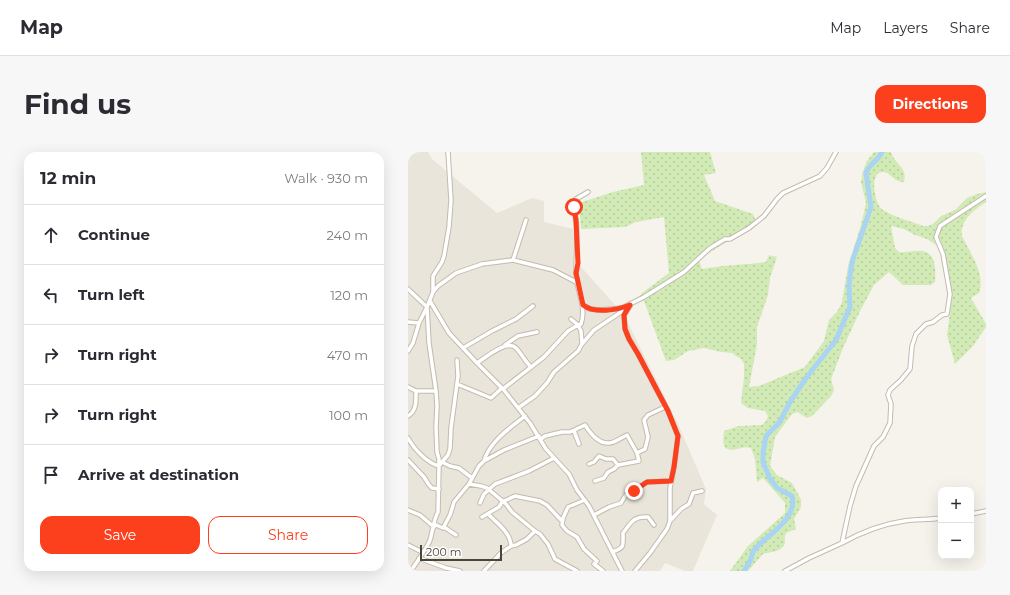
<!DOCTYPE html>
<html lang="en">
<head>
<meta charset="utf-8">
<style>
	:root { --surface:#fff; --page:#f7f7f7; --text:#2b2b33; --muted:#7c7c81; --line:#e1e1e2; --accent:#fc3f1d }
	body { margin:0; font-family:Montserrat,sans-serif; background:var(--page); color:var(--text) }
	.controls { position:absolute; right:12px; bottom:12px; display:grid; overflow:hidden; border-radius:8px; box-shadow:0 4px 16px #0002 }
	.controls button { width:36px; height:36px; display:grid; place-items:center; padding:0; border:0; border-bottom:1px solid var(--line); background:var(--surface); color:var(--text); font:20px sans-serif }
	.scale { position:absolute; left:12px; bottom:10px; width:82px; box-sizing:border-box; padding-left:4px; border:2px solid #4b4439; border-top:0; font-size:11px; line-height:14px; white-space:nowrap; color:#4b4439; -webkit-text-stroke:3px #fff; paint-order:stroke }
	.stop { position:absolute; width:12px; height:12px; margin:-9px; border:3px solid #fc3f1d; border-radius:50%; background:#fff }
	.stop.end { background:#fc3f1d; border-color:#fff; box-shadow:0 1px 4px #0008 }
	.list { margin:0; padding:0; list-style:none }
	h2 { display:flex; justify-content:space-between; align-items:center; height:52px; margin:0; padding:0 16px; font-size:17px }
	h2 small { font-size:13px; font-weight:400; color:var(--muted) }
	.list li { display:grid; grid-template-columns:26px 1fr auto; gap:12px; align-items:center; box-sizing:border-box; height:60px; padding:0 16px; border-top:1px solid var(--line) }
	.list b { display:block; font-size:15px; white-space:nowrap }
	.list em { font-size:13px; font-style:normal; color:var(--muted) }
	.actions { display:flex; gap:8px; padding:12px 16px }
	.actions a { flex:1; padding:9px 0; border:1px solid var(--accent); border-radius:12px; text-align:center; font-size:14px; color:var(--accent) }
	.actions .main { background:var(--accent); color:#fff }
	.icon { flex:none; width:22px; height:22px; fill:none; stroke:currentColor; stroke-width:2; stroke-linecap:round; stroke-linejoin:round }
	.map { position:relative; flex:none; width:578px; height:419px; overflow:hidden; border-radius:12px }
	header { display:flex; align-items:center; gap:24px; box-sizing:border-box; height:56px; padding:0 20px; background:var(--surface); border-bottom:1px solid var(--line) }
	header strong { font-size:19px }
	nav { display:flex; gap:22px; margin-inline-start:auto; font-size:14px }
	.intro { display:flex; align-items:center; justify-content:space-between; box-sizing:border-box; height:96px; padding:0 24px }
	h1 { margin:0; font-size:28px }
	.button { padding:10px 18px; border-radius:12px; background:var(--accent); color:#fff; font-size:14px; font-weight:700 }
	main { display:flex; gap:24px; padding:0 24px }
	aside { flex:1; background:var(--surface); border-radius:12px; box-shadow:0 4px 16px #0002 }
	.map>svg:first-child { display:block }
	.residential { fill:#eae5da }
	.grass { fill:url(#grass-dots) }
	.lines { fill:none; stroke-linecap:round; stroke-linejoin:round }
	.river { stroke:#a9d4f2; stroke-width:5 }
	.minor-casing { stroke:#c2bbae; stroke-width:5.5 }
	.minor { stroke:#fff; stroke-width:3.5 }
	.route { stroke:#fc3f1d; stroke-width:5 }
</style>
</head>
<body>
<header>
<strong>Map</strong>
<nav><a>Map</a><a>Layers</a><a>Share</a></nav>
</header>
<div class="intro"><h1>Find us</h1><a class="button">Directions</a></div>
<main>
<aside>
<h2>12 min<small>Walk · 930 m</small></h2>
<ul class="list">
<li><svg class="icon" aria-label="ahead" viewBox="0 0 24 24"><path d="M12 20V5M6 11l6-6 6 6"/></svg><div><b>Continue</b></div><em>240 m</em></li>
<li><svg class="icon" aria-label="left" viewBox="0 0 24 24"><path d="M17 20v-9H6M10 6l-5 5 5 5"/></svg><div><b>Turn left</b></div><em>120 m</em></li>
<li><svg class="icon" aria-label="right" viewBox="0 0 24 24"><path d="M7 20v-9h11M14 6l5 5-5 5"/></svg><div><b>Turn right</b></div><em>470 m</em></li>
<li><svg class="icon" aria-label="right" viewBox="0 0 24 24"><path d="M7 20v-9h11M14 6l5 5-5 5"/></svg><div><b>Turn right</b></div><em>100 m</em></li>
<li><svg class="icon" aria-label="arrive" viewBox="0 0 24 24"><path d="M6 21V4h12l-3 4 3 4H6"/></svg><div><b>Arrive at destination</b></div></li>
</ul>
<div class="actions"><a class="main">Save</a><a>Share</a></div>
</aside>
<div class="map">
<svg width="578" height="419" viewBox="0 0 578 419">
	<defs>
		<pattern id="grass-dots" width="8" height="8" patternUnits="userSpaceOnUse"><rect width="8" height="8" fill="#d2eab5"/><path d="M2 2h.1M6 6h.1" fill="none" stroke="#b6ca9c" stroke-width="1.8" stroke-linecap="round"/></pattern>
	</defs>
	<rect width="100%" height="100%" fill="#f6f3ec"/>
	<path class="residential" d="M0,0H20L24,7L89,61L124,46L136,49V70L165,77L173,115L208,154L220,171L269,270L298,337L296,352L309,363L285,419H277L257,411L252,419H0Z"/>
	<path class="grass" d="M233,0H302L308,21L296,23L307,49L345,62L349,72C331,85 309,94 291,108L294,117C315,113 337,113 358,110L361,103L369,105L362,126L360,143L349,175V192L341,235L351,234L397,215L416,189L421,168L429,160L434,150L440,114L453,73L458,51L453,30L455,19L459,9L466,0H483C487,13 500,15 496,30C485,30 482,19 474,20C461,21 467,49 472,55C473,57 475,58 477,59C488,66 503,69 515,74H520L525,72L533,64L547,58L559,46L569,42L578,40V50C566,58 552,68 554,84C562,101 578,122 571,141L563,146L578,172V175L565,194L547,212L539,183L544,145L540,118L536,98L519,87L507,83L496,77L483,74L487,96L491,100C497,101 501,99 507,99C528,97 528,114 527,130L523,133H495L481,120L466,133L452,159L435,196L423,227L426,238L424,243L404,264L399,266L389,260L384,262L367,285L362,314L369,323L384,331L389,340L393,348V355L386,367L388,377L378,381C376,385 377,386 377,390C376,400 362,400 355,402L340,419H322L340,394L377,361V351L355,326L349,330L347,307L343,296C333,293 328,301 317,296L315,290L316,279L331,274L354,273L358,269L360,264L357,259L340,256L333,251L336,225V212L333,207L328,204L324,201L313,200L296,196L280,199L266,208L258,209L236,149L231,145L234,141L261,121L256,65L228,70L217,75L173,77L171,51L205,40L236,33Z"/>
	<g class="lines">
		<path class="river" d="M336,419C338,416 340,412 342,409C344,405 344,400 347,397C359,383 390,367 384,344L369,336L361,325L355,310V301L358,284L371,271L382,250L398,226L428,188L442,155L441,133L444,110L463,55L458,21C461,12 470,9 474,0"/>
		<defs>
			<path id="minor" d="M105,108L118,68
				M0,137L19,155L21,191L28,239L29,254L28,275L29,300L31,307V314L30,360C25,369 25,379 22,388C19,396 8,411 3,419
				M25,140L30,134L48,121L74,112L105,108L145,118L170,131
				M22,149L41,181L69,211L95,237L122,271L138,297L161,322L169,338L181,354L214,419
				M175,153L182,157L193,158L214,156L236,145L276,120L302,96L317,87H322L341,76L356,64L369,47L375,41L412,24L419,16L428,0
				M222,154L216,163L217,177L221,187L230,202L260,259L270,284L266,315L262,336V369L259,377L242,401L227,419
				M0,170L11,171
				M174,192L186,178L213,160L214,156
				M97,193L110,184L129,180
				M55,196L84,179L108,167L125,154
				M0,199L5,191L11,171L19,155L25,140V124L34,110L36,104L41,75L43,48L40,0
				M69,211C77,206 99,187 108,196C113,201 117,209 122,214
				M49,232L83,246L94,236
				M0,235L8,239H28
				M95,237L136,205L160,179L170,173L163,167
				M110,256L127,244L139,231L146,220L170,199L174,192L173,179L170,173L173,172C179,155 168,138 168,120C168,103 170,85 168,68C167,61 164,53 168,47L180,40
				M0,264C9,259 8,248 8,239
				M166,279L171,292
				M0,286C6,297 19,311 31,314L34,310L42,314L51,316L64,326
				M133,287L137,284L154,280H162L177,273C182,281 191,292 201,291C207,291 214,285 219,283L229,301
				M0,308L16,325L21,333L24,336L31,337
				M76,309C81,290 102,276 117,264
				M34,310L40,303L42,297L43,276L50,224L49,208
				M181,312L186,310L191,304L198,307H205L210,313
				M187,329L196,326L200,320L206,317L210,313L231,309L229,301L237,297L240,285L236,268L240,263L257,255
				M61,332L73,334L79,336L98,352L104,360L127,379L132,382L140,392L147,407L169,419
				M177,348L160,355L155,366L154,373L159,379L169,385L176,397L189,409L186,412L195,419
				M72,351L76,342L87,332L121,319L146,306
				M0,358L12,363L26,375
				M80,362C89,371 103,381 103,394
				M563,362L578,359
				M186,363L201,355L213,351L217,344L239,330L263,329
				M74,365L91,355L94,350L107,344L132,349L139,353L153,368L155,366
				M262,369L273,357L281,352L285,341L294,339
				M26,372L35,376L42,363L46,350L61,332L71,314L76,309L96,298L131,284
				M36,375L48,383
				M434,391C452,381 475,372 496,369C508,367 521,368 533,366
				M0,393L14,400
				M204,400C217,396 215,394 215,381C223,371 225,364 240,365L246,373
				M11,406L38,416L52,419
				M76,419L93,401L103,394L108,393L119,387L127,379
				M377,419L401,406L434,391L442,354L448,334L466,294L475,285L482,271L483,252L480,243L482,238L493,228L502,217L504,194L508,182L518,172L525,170L534,163L539,162L542,142L535,102L528,85L532,74L578,44"/>
		</defs>
		<use href="#minor" class="minor-casing"/>
		<use href="#minor" class="minor"/>
	</g>
	<g class="lines">
		<path class="route" d="M166,55L168,69L170,111L168,121L175,153C187,162 209,158 222,153L216,163L217,177L221,187L230,202L260,259L270,284L266,315L263,329L239,330L226,339"/>
	</g>
</svg>
<div class="controls">
<button>+</button>
<button>−</button>
</div>
<div class="scale">200 m</div>
<div class="stop" style="left:166px;top:55px"></div>
<div class="stop end" style="left:226px;top:339px"></div>
</div>
</main>
</body>
</html>
